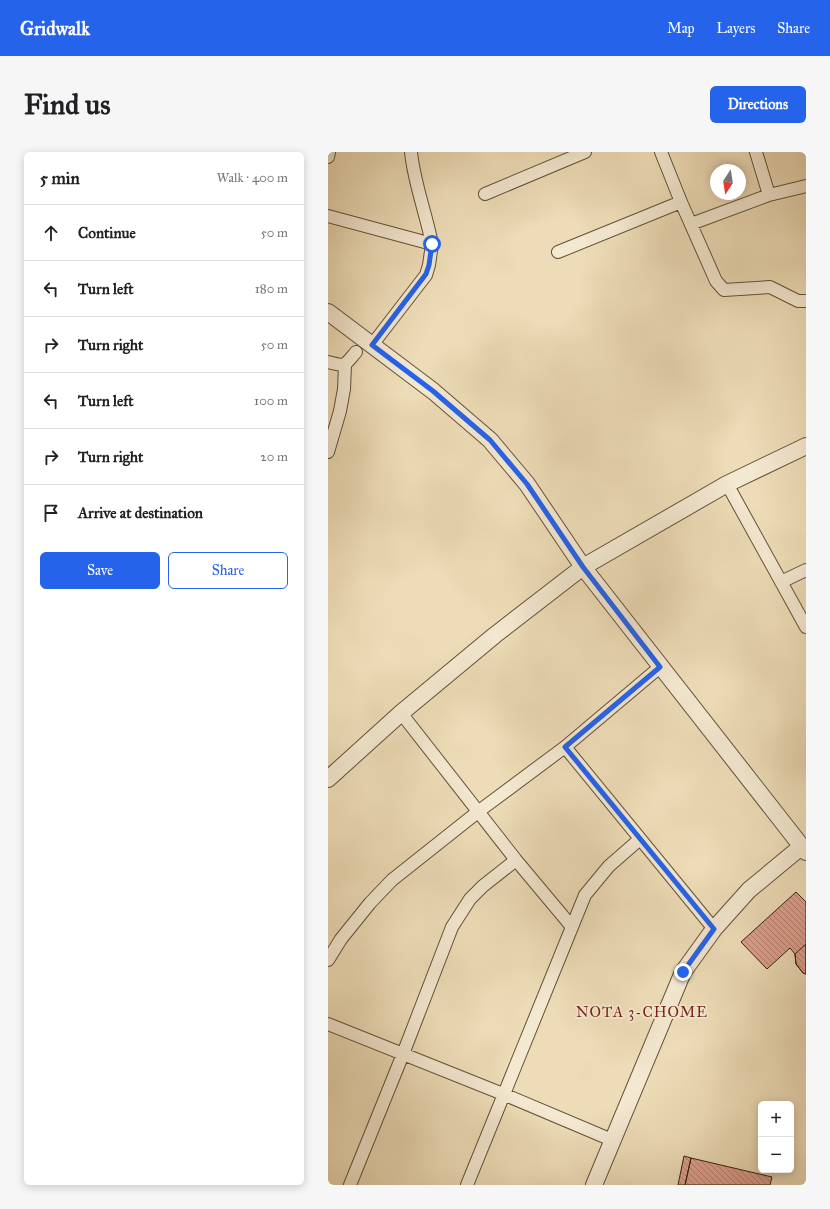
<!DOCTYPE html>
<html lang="en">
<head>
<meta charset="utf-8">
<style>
	:root { --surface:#fff; --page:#f6f6f6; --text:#202124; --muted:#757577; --line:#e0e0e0; --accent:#2563eb }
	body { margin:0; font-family:"IM FELL Great Primer",serif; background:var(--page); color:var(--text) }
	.controls { position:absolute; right:12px; bottom:12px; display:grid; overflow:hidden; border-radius:6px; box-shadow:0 2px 10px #0003 }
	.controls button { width:36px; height:36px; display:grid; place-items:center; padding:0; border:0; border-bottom:1px solid var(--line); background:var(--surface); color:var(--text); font:20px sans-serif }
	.compass { position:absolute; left:382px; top:12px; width:36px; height:36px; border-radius:50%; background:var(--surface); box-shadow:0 2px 10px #0003; rotate:192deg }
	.stop { position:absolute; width:12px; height:12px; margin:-9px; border:3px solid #2563eb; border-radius:50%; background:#fff }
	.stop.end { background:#2563eb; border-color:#fff; box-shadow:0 1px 4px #0008 }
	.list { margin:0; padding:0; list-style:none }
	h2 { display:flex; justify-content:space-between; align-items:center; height:52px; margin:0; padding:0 16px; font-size:17px }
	h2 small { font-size:13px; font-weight:400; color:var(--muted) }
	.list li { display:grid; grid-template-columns:26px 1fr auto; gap:12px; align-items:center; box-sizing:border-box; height:56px; padding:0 16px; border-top:1px solid var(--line) }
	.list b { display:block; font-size:15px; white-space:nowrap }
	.list em { font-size:13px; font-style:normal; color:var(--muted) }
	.actions { display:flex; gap:8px; padding:12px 16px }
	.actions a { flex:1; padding:9px 0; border:1px solid var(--accent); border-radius:6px; text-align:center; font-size:14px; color:var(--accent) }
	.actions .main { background:var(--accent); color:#fff }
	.icon { flex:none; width:22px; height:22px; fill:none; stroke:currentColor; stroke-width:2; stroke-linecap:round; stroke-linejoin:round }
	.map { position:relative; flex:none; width:478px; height:1033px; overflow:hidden; border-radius:6px }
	header { display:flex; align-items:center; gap:24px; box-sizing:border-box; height:56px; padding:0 20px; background:var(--accent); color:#fff }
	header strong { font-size:19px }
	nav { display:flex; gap:22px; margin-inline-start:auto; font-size:14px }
	.intro { display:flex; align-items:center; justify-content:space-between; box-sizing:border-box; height:96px; padding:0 24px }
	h1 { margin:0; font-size:28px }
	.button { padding:10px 18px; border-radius:6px; background:var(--accent); color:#fff; font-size:14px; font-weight:700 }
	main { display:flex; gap:24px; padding:0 24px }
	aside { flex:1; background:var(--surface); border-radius:6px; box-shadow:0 2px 10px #0003 }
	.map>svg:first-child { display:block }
	.building { fill:url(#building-back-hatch); stroke:#34210d }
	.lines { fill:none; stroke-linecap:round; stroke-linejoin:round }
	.minor-casing { stroke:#625038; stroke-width:14 }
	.tertiary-casing { stroke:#625038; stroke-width:18 }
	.minor { stroke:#f3e8d0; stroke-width:12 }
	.tertiary { stroke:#f3e8d0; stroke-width:16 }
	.route { stroke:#2563eb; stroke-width:5 }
	.labels { text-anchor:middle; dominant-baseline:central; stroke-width:3.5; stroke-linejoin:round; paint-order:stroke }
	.neighbourhood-label { font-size:15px; letter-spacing:1px; fill:#7a1f14; stroke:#f3e8d0 }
</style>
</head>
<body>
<header>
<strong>Gridwalk</strong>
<nav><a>Map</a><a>Layers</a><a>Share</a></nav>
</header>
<div class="intro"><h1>Find us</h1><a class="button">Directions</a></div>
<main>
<aside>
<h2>5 min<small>Walk · 400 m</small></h2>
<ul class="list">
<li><svg class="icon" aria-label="ahead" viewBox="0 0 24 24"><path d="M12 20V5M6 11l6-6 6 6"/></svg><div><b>Continue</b></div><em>50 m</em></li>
<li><svg class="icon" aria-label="left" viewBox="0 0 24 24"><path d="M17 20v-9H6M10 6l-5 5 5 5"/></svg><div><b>Turn left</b></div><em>180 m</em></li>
<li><svg class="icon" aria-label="right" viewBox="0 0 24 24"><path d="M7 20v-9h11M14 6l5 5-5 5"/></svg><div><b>Turn right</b></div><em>50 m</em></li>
<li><svg class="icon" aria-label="left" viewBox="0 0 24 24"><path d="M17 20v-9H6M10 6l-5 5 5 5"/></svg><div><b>Turn left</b></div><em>100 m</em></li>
<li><svg class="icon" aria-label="right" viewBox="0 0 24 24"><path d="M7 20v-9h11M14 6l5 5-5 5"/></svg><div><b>Turn right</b></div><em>20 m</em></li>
<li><svg class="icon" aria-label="arrive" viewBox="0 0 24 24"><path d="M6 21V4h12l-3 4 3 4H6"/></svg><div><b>Arrive at destination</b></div></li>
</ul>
<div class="actions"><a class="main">Save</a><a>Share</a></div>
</aside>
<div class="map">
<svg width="478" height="1033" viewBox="0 0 478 1033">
	<defs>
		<pattern id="building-back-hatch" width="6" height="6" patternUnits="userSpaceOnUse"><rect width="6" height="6" fill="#de9f8e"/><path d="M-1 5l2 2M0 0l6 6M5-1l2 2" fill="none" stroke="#b58172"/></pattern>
	</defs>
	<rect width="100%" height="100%" fill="#eddcb7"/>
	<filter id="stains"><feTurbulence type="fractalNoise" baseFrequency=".005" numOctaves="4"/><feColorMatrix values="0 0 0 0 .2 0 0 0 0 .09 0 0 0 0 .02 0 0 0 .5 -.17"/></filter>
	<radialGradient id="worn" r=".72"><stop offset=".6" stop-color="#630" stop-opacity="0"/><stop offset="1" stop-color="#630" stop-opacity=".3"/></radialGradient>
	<path class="building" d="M468,740L478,750V822L475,821L468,812L467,802L462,796L439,817L413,790Z
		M478,792V822L475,821L468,812L467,802Z
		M356,1004L363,1006L357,1033H350Z
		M363,1006L444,1025L442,1033H357Z"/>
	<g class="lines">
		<defs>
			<path id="minor" d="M83,0C86,31 98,61 104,92
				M333,0L353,50L388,129L396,138L442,135L470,149H478
				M428,0L441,43
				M0,5L1,0
				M157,42L257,0
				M0,64L104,92L101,113L98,123L44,193
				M363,72L441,43L478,34
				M230,100L353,50
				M0,210C18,215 16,214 28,200
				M0,300L12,259L16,237L17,213
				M399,332L478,475
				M453,430L478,418
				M73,561L188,708L244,775
				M237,595L386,777
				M0,808L13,787L42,751L64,728L151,659L237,595L332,515
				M0,872L175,942L284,988
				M22,1033L75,902L124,775L142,747L155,734L188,708
				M139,1033L257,743L281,714L312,687"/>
			<path id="tertiary" d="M0,160L105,239L162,288L199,332L255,415L478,700
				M0,627L73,561L167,483L255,415L399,332L478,294
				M266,1033L355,820L386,777L421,738L473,695"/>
		</defs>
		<use href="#minor" class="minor-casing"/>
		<use href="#tertiary" class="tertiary-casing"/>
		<use href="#minor" class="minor"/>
		<use href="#tertiary" class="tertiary"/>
	</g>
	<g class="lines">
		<path class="route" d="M104,92L101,113L98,122L44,193L105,239L162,288L199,332L255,415L332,515L237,595L386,777L355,820"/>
	</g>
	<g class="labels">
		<g class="neighbourhood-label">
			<text x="314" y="860">NOTA 3-CHOME</text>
		</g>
	</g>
	<rect width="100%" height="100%" filter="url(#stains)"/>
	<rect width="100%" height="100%" fill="url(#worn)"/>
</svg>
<div class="controls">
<button>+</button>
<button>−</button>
</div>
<svg class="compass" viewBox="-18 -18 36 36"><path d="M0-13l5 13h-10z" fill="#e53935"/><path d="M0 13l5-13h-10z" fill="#757577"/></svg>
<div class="stop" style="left:104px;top:92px"></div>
<div class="stop end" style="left:355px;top:820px"></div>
</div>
</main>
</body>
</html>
